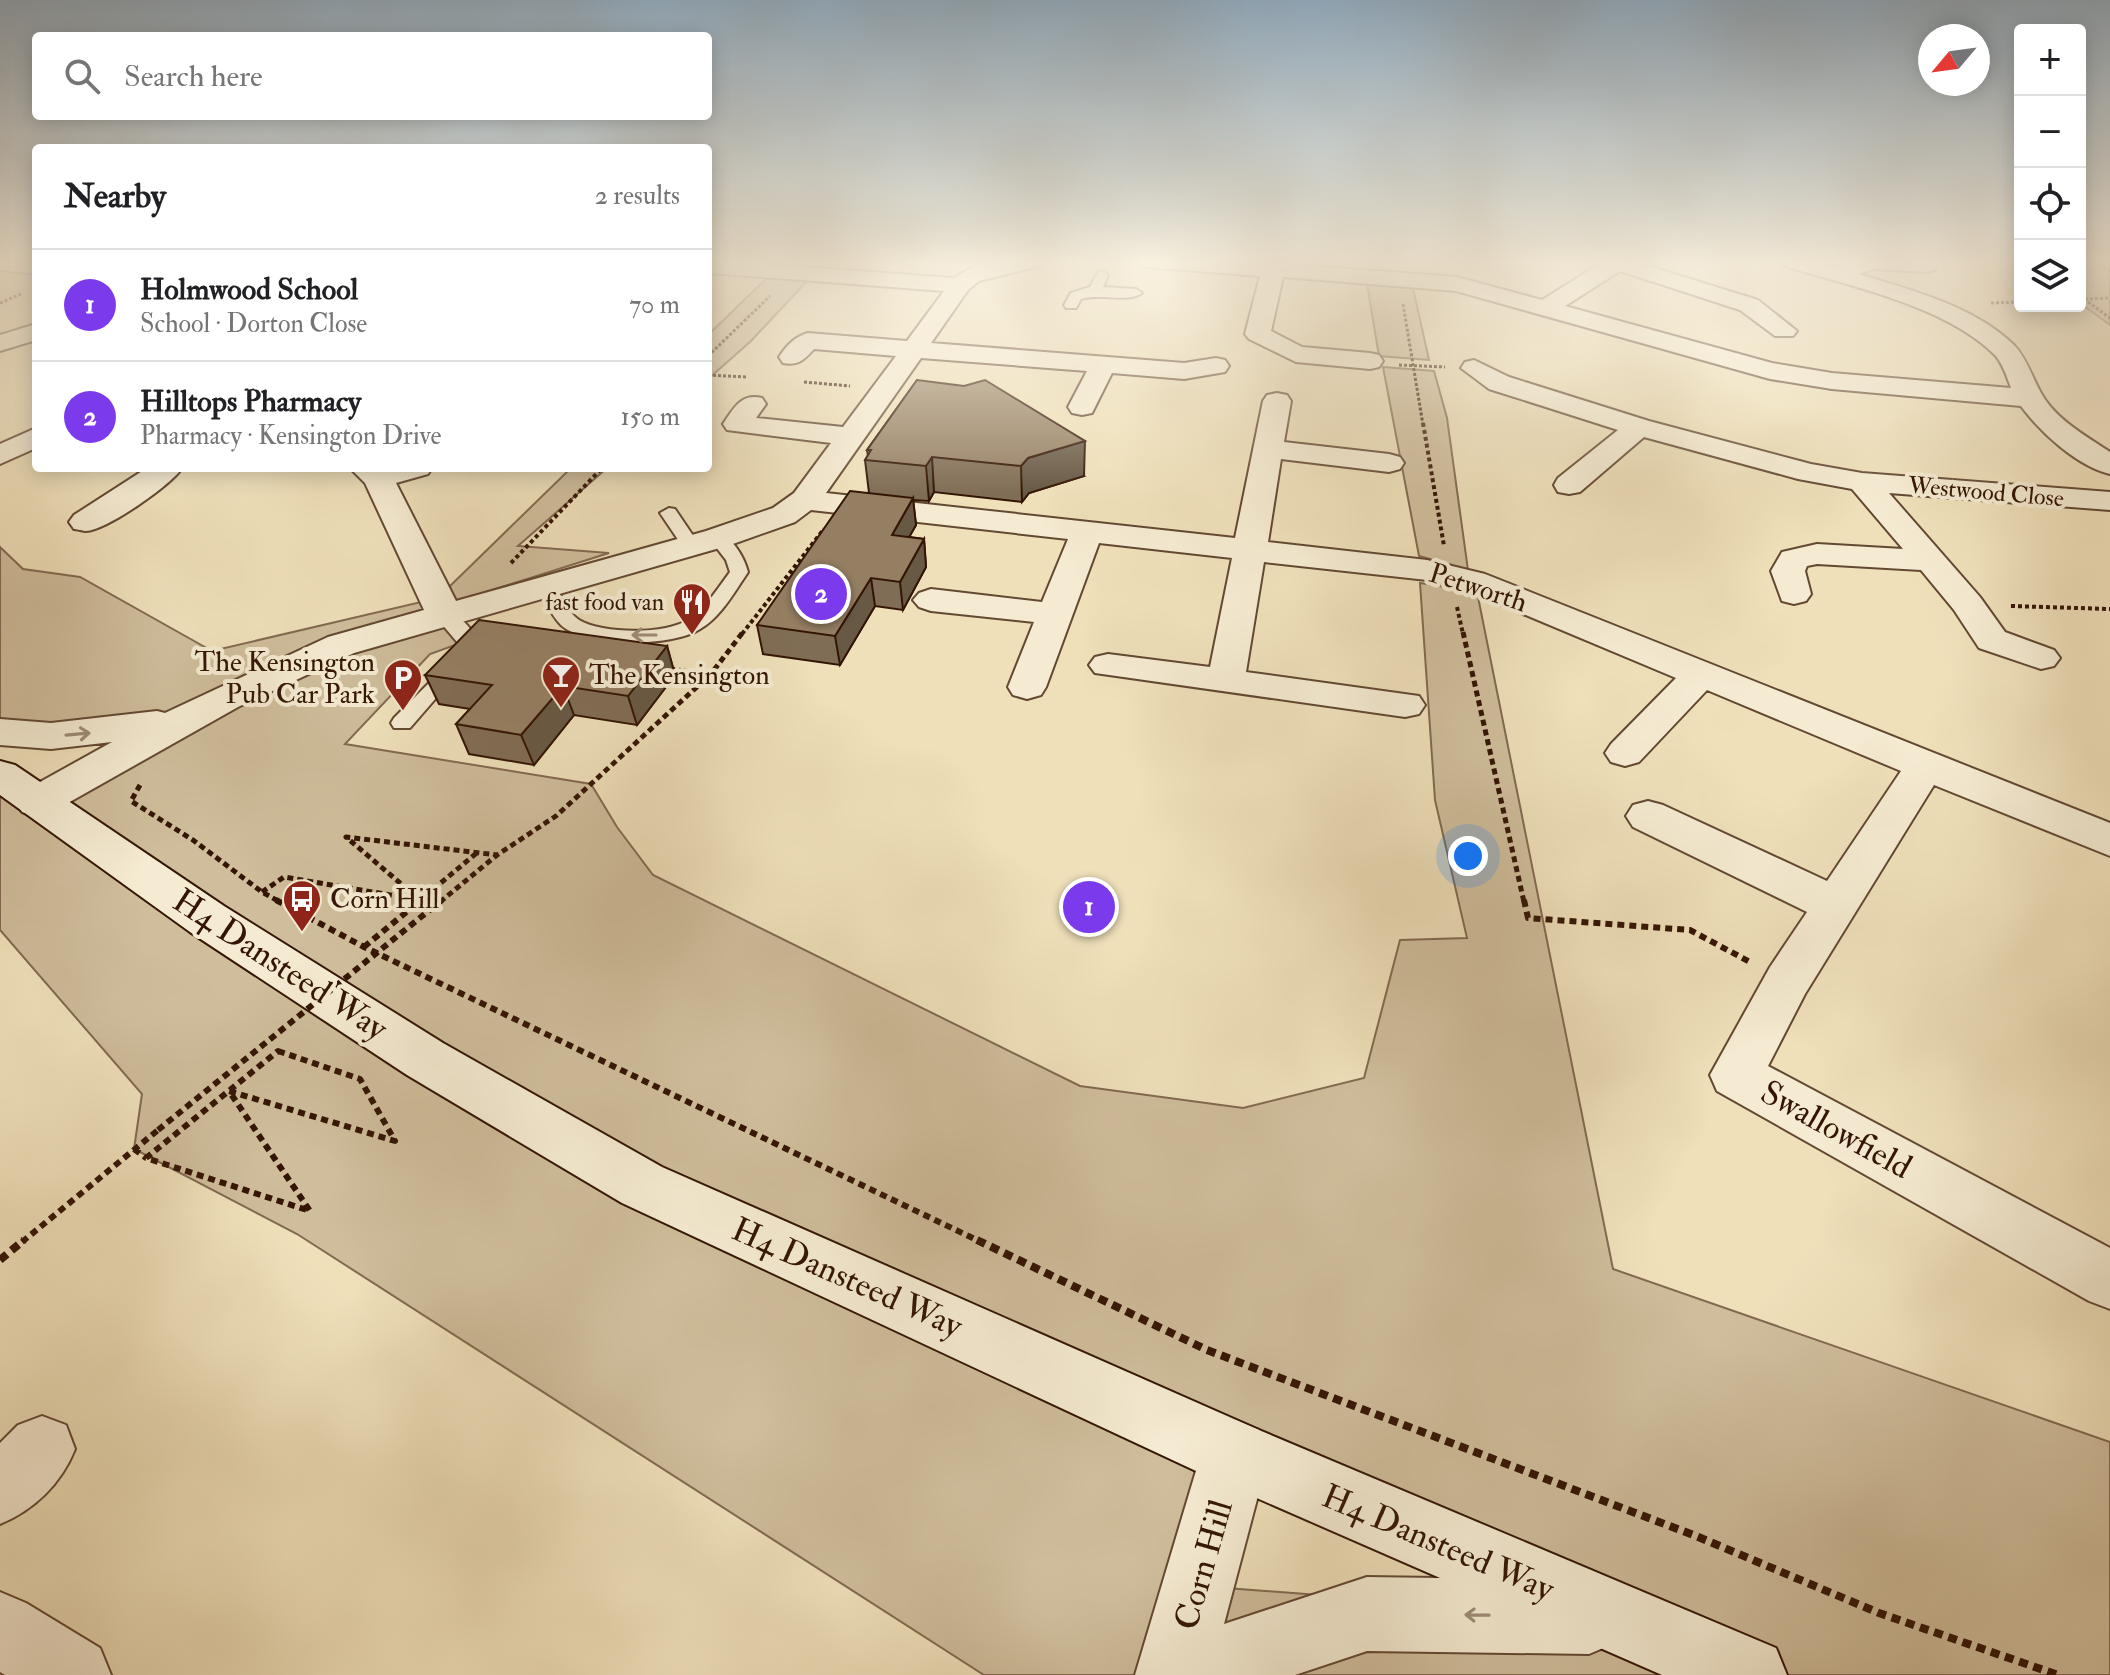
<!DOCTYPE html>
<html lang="en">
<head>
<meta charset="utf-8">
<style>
	:root { --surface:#fff; --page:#f6f6f6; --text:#202124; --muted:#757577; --line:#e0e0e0; --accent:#7c3aed }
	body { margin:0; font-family:"IM FELL Double Pica",serif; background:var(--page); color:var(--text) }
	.controls { position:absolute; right:24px; top:24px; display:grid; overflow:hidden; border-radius:8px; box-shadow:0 4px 20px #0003 }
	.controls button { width:72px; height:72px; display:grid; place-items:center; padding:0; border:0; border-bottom:2px solid var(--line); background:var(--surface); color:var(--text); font:40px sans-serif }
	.compass { position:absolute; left:1918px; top:24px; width:72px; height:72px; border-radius:50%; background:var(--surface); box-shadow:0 4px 20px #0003; rotate:241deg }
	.you { position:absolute; left:1468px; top:856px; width:28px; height:28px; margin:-20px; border:6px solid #fff; border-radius:50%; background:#1a73e8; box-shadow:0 0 0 12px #1a73e833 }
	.badge { display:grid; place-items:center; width:52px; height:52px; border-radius:50%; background:var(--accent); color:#fff; font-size:26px; font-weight:700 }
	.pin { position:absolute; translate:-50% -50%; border:4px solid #fff; box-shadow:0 2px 8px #0006 }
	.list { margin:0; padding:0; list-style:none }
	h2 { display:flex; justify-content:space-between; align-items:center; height:104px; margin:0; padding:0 32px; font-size:34px }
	h2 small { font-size:26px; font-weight:400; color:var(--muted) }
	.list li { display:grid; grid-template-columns:52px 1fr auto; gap:24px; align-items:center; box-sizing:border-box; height:112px; padding:0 32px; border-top:2px solid var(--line) }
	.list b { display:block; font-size:30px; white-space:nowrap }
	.list p { margin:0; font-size:26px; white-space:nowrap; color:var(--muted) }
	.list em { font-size:26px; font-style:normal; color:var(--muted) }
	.icon { flex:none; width:44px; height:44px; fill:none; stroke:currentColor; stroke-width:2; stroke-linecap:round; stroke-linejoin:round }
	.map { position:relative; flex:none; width:2110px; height:1675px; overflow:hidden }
	.search { position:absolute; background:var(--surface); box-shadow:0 4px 20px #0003; left:32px; top:32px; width:680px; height:88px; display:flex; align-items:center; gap:20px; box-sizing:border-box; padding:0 28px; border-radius:8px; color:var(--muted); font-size:30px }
	.panel { position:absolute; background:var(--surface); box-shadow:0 4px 20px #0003; left:32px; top:144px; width:680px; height:328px; border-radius:8px }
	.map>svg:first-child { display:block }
	.green { fill:#cfbd9b; stroke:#826950; stroke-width:2; fill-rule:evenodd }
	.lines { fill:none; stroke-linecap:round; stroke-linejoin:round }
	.lane-casing { stroke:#634832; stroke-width:4 }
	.street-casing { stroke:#634832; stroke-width:4 }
	.secondary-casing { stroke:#341505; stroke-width:4 }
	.path-far4 { stroke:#341505; stroke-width:3; stroke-dasharray:3 2; stroke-linecap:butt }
	.path-far3 { stroke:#341505; stroke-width:4; stroke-dasharray:4 3; stroke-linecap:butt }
	.path-far2 { stroke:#341505; stroke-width:5; stroke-dasharray:6 4; stroke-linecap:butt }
	.path-far1 { stroke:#341505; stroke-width:6; stroke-dasharray:7 5; stroke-linecap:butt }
	.path { stroke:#341505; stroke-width:8; stroke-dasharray:9 6; stroke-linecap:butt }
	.lane { fill:#f5ebd2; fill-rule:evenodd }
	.street { fill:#f5ebd2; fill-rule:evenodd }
	.secondary { fill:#f5ebd2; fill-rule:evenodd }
	.path-bridge-far1 { stroke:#341505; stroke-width:5; stroke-dasharray:6 4; stroke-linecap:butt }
	.path-bridge { stroke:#341505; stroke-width:6; stroke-dasharray:7 5; stroke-linecap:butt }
	.wall { fill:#806d55; stroke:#341505; stroke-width:2 }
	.shaded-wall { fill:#685945; stroke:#341505; stroke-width:2 }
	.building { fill:#957f63; stroke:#341505; stroke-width:2 }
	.oneway { stroke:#9e8b76 }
	.labels { text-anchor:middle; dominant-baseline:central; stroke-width:8; stroke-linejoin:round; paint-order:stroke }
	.far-street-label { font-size:24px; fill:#341505; stroke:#f5ebd2 }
	.far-poi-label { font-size:24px; fill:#341505; stroke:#f5ebd2; text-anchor:end }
	.street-label { font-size:28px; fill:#341505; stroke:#f5ebd2 }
	.poi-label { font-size:28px; fill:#341505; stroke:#f5ebd2; text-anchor:start }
	.near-street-label { font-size:34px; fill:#341505; stroke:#f5ebd2 }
</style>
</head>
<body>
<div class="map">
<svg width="2110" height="1675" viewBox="0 0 2110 1675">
	<rect width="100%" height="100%" fill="#efe0ba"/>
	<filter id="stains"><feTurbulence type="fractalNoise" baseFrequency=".0025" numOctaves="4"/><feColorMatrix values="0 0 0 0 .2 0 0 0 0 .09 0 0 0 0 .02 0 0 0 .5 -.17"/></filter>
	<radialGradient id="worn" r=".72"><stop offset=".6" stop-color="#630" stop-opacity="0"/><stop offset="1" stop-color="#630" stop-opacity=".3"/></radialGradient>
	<path class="green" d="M2080,260H2110V325L2080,303Z
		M768,277L807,281L751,341L708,379V335Z
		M1367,284H1412L1429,360L1379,356Z
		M1383,367L1434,371L1447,418L1468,570L1419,556Z
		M571,468H607L518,546L609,553L454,602L450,586Z
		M0,547L23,569L80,577L212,651L438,598L469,640L430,654L345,744L591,784L617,827L653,875L1080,1086L1243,1108L1364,1078L1400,940L1467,938L1435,800L1420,583L1477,592L1613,1269L2110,1442V1675H984L297,1234L134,1149L142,1094L0,930V778L37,802L176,722L0,732ZM1235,1455L1608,1617L1200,1586Z"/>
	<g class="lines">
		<defs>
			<path id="lane" d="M1102,271L1108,275L1103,287L1136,289L1142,293C1128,303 1100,293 1081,299L1076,308H1066L1064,305L1071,293L1090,287L1098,272Z
				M669,508L675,509L700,546L697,550L691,551L685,550L660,513Z
				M718,533C733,538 744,557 748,572C735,591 721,617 700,629C673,647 586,648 561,625C551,615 545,600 538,588L547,582L554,584C561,595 567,612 579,620C602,634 667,635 689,619C706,608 718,588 730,572L726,560L709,538Z
				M445,610C461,614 477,635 483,649L477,659L449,683L410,728H394L391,723L394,718L463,649L435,616Z"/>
			<path id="street" d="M0,260H36V274L0,270Z
				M708,260L955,278C978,259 1017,260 1046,260L1043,265L979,281L968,290L931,343L1184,363L1216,358L1225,360L1229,366L1225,372L1184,379L1112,373L1092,413L1082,415L1072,413L1068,407L1087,371L921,358L826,493L1235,538L1263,401L1267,395L1277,393L1287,395L1291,401L1284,442L1389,454L1400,457L1404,463L1400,469L1389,472L1281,459L1268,542L1427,560L1485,574L2110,823V856L1934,785L1805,994L1768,1066L2110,1248V1309L2089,1301L1717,1091L1710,1075L1770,967L1807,912L1633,827L1626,816L1633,805L1648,801L1663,805L1827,881L1901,771L1707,690L1639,762L1625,766L1611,762L1605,753L1611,744L1676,678L1461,588L1427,580L1264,562L1246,672L1419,696L1425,705L1419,714L1405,717L1095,673L1089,665L1095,657L1108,654L1210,667L1232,558L1099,543L1046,687L1041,695L1027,699L1013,695L1008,687L1034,622L931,611L919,607L913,600L919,593L931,589L1042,602L1068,539L811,510L795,522L730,545L354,653L238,707L52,812L37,817L22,812L16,802L22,792L112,742L51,749L0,745V719L51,723L157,711L165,713L328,637L424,610L365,483L350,468H432L428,474L396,483L456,601L706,531L773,508L794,493L831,443L727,430L723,424C734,408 741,393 762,398L766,404L756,418L843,427L896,356L814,349C804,360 798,366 783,363L779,357C786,346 796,336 808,333L907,341L944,291L708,273Z
				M1134,260H1228L1457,277L1542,300L1598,265L1592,260H1629L1758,300L1797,331L1793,336H1775L1740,310L1620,271L1565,306L1772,363L1832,373L2011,388C2007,377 2003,364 1995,355C1945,305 1848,286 1782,265L1779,260H1812L1836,267L1856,260H1932L1937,265L1934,270L1926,272L1873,269L1859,274C1911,290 1974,306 2014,345C2027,359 2032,377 2041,393C2055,419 2086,436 2110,452V474C2077,466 2041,433 2021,406L1832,389L1770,379L1456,291L1283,277L1271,331L1302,347L1370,353L1379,355L1383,361L1379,367L1370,369L1296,362L1249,339L1245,334L1260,276L1145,267Z
				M36,324V340L0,351V335Z
				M1474,360L1509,377L1649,421L1811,464L1862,473L2110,492V510L1889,493L1980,597L2005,632L2054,650L2060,658L2054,666L2041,669L1979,648L1954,610L1921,570L1817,564L1807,566L1805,571L1811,594L1806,601L1794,604L1782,601L1771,571L1782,552L1817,544L1903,549L1852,489L1798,479L1644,437L1580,492L1569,494L1558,492L1554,485L1558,478L1618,430L1489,389L1461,368L1465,362Z
				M36,428V448L0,464V444Z
				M147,468H182C171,485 107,530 86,531C84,531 76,529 74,529L69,522L74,515Z
				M42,1416L66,1425L75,1449C61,1484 34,1510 0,1524V1443L18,1425Z
				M1235,1420L1259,1430L1269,1454L1224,1624L1367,1577L1589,1580L1615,1591L1626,1617L1615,1643L1589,1654L1367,1651L1295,1675H1135L1201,1454L1211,1430Z
				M0,1592L26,1603L100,1648L111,1675H5L0,1672Z"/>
			<path id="secondary" d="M0,761L15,765L224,906L443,1043L662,1167L1259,1430L1776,1648L1787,1675H1662L1211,1478L622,1203L407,1075L190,932L0,795Z"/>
		</defs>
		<use href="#lane" class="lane-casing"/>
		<use href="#street" class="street-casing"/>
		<use href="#secondary" class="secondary-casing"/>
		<path class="path-far4" d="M2091,260L2110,272
			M2080,296L2110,318
			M2085,299L2110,298
			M0,303L21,294
			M1991,303L2020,302
			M1403,304L1423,425
			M708,356L770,296
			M1399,365L1445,367
			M708,375L747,377
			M804,382L850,386"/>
		<path class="path-far3" d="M1423,423L1444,546
			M511,563L602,468
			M2011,606L2110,609
			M1457,607L1463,634
			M742,634L824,529"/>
		<path class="path-far2" d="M1463,632L1524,902
			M669,669L710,674
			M140,785L131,801L193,840L262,892L280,902
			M262,892L284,877L420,900L346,837L497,855L556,816L711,674L743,632
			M418,902L479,851"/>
		<path class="path-far1" d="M276,900L364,947L981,1242
			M417,900H419
			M1524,900L1528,918L1690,930L1750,962
			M364,947L421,900
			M278,1051L360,1079L395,1141L229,1091L310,1211L146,1158Z
			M134,1149L146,1158
			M22,1242L158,1130"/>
		<path class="path" d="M977,1240L1207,1350L1696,1536L1879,1613L2058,1675
			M0,1260L24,1240"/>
		<use href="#lane" class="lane"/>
		<use href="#street" class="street"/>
		<use href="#secondary" class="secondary"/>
		<path class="path-bridge-far1" d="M440,902L497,855"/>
		<path class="path-bridge" d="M158,1130L442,900"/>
	</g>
	<path class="wall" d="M917,380L1084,476L1029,493L1022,502L934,492L929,501L913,500L916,525L909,537L924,539L926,567L903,610L875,606L840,665L763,654L757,625L869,493L865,460L868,456L867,450Z
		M667,646L675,675L637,725L574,715L534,765L469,754L456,724L470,709L439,704L425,675Z"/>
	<path class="shaded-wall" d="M1085,441L1084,476L1029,493L1022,502L1021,466L1028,458Z
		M932,457L934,492L929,501L926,466Z
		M913,498L916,525L895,562L892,535Z
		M924,539L926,567L903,610L900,582Z
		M871,578L875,606L840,665L835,636Z
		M667,646L675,675L637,725L628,696Z
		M563,686L574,715L534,765L521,735Z"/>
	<path class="building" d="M917,380L964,386L985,380L1085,441L1028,458L1021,466L932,457L926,466L865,460L871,450H867Z
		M850,491L913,498L892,535L924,539L900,582L871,578L835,636L757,625Z
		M479,620L667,646L628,696L563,686L521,735L456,724L492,685L425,675Z"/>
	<defs><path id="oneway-shaft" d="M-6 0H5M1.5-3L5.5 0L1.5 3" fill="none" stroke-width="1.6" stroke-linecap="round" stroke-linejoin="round" transform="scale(2)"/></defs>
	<g class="oneway">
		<use href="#oneway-shaft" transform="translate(644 635) rotate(-180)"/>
		<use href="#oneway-shaft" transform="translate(78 734) rotate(-5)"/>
		<use href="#oneway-shaft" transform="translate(1477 1615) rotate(-179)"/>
	</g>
	<linearGradient id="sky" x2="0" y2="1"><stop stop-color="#91aabd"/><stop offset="0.53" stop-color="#f8f1e0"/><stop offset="1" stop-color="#f8f1e0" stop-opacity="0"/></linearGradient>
	<rect width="2110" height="494" fill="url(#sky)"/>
	<defs>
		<symbol id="restaurant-pin" viewBox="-11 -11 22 30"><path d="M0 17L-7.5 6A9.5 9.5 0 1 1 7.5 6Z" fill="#8f2418" stroke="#f5ebd2"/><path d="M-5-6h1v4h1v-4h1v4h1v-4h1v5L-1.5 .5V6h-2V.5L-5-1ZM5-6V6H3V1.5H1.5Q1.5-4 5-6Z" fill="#fff"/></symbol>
		<symbol id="bar-pin" viewBox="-11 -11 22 30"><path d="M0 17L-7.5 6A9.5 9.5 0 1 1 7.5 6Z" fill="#8f2418" stroke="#f5ebd2"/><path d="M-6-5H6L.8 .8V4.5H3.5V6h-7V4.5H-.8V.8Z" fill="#fff"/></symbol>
		<symbol id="parking-pin" viewBox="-11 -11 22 30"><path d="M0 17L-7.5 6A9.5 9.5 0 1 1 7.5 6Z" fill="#8f2418" stroke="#f5ebd2"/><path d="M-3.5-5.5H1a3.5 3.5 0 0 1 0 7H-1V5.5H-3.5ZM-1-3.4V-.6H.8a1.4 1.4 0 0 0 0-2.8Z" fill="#fff"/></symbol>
		<symbol id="bus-pin" viewBox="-11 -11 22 30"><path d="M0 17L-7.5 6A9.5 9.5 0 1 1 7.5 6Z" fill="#8f2418" stroke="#f5ebd2"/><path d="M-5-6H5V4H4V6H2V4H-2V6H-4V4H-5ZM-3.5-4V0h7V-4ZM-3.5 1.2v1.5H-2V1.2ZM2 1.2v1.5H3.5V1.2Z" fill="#fff"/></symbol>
	</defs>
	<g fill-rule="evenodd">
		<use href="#restaurant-pin" x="670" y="580" width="44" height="60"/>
		<use href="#bar-pin" x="539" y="653" width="44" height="60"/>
		<use href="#parking-pin" x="381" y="656" width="44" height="60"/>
		<use href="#bus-pin" x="280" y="877" width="44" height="60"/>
	</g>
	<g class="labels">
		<g class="far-street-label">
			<text transform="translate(1986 492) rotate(5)">Westwood Close</text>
		</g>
		<g class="far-poi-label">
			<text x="664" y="602">fast food van</text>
		</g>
		<g class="street-label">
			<text transform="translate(1478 588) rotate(18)">Petworth</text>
		</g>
		<g class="poi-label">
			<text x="375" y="662" text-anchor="end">The Kensington<tspan x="375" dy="32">Pub Car Park</tspan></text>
			<text x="589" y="675">The Kensington</text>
			<text x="330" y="899">Corn Hill</text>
		</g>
		<g class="near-street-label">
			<text transform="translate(280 965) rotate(33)">H4 Dansteed Way</text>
			<text transform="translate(1836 1130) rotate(29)">Swallowfield</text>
			<text transform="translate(847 1278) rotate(24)">H4 Dansteed Way</text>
			<text transform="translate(1438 1543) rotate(23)">H4 Dansteed Way</text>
			<text transform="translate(1204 1565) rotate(-74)">Corn Hill</text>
		</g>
	</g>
	<rect width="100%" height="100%" filter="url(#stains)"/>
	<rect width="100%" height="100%" fill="url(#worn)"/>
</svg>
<div class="controls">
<button>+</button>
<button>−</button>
<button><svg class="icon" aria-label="locate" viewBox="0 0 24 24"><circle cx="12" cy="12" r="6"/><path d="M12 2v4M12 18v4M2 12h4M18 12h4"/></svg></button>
<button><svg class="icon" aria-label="layers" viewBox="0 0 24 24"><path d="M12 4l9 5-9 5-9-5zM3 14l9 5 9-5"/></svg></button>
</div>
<svg class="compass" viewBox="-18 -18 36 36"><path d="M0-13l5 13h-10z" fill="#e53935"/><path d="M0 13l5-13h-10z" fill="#757577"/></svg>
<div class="you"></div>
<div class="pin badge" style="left:1089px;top:907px">1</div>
<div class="pin badge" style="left:821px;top:594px">2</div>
<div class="search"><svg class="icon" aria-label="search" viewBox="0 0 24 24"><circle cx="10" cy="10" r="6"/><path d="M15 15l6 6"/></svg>Search here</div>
<section class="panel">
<h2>Nearby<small>2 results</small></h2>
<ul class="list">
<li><span class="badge">1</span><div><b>Holmwood School</b><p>School · Dorton Close</p></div><em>70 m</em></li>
<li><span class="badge">2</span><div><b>Hilltops Pharmacy</b><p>Pharmacy · Kensington Drive</p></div><em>150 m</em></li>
</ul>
</section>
</div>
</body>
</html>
